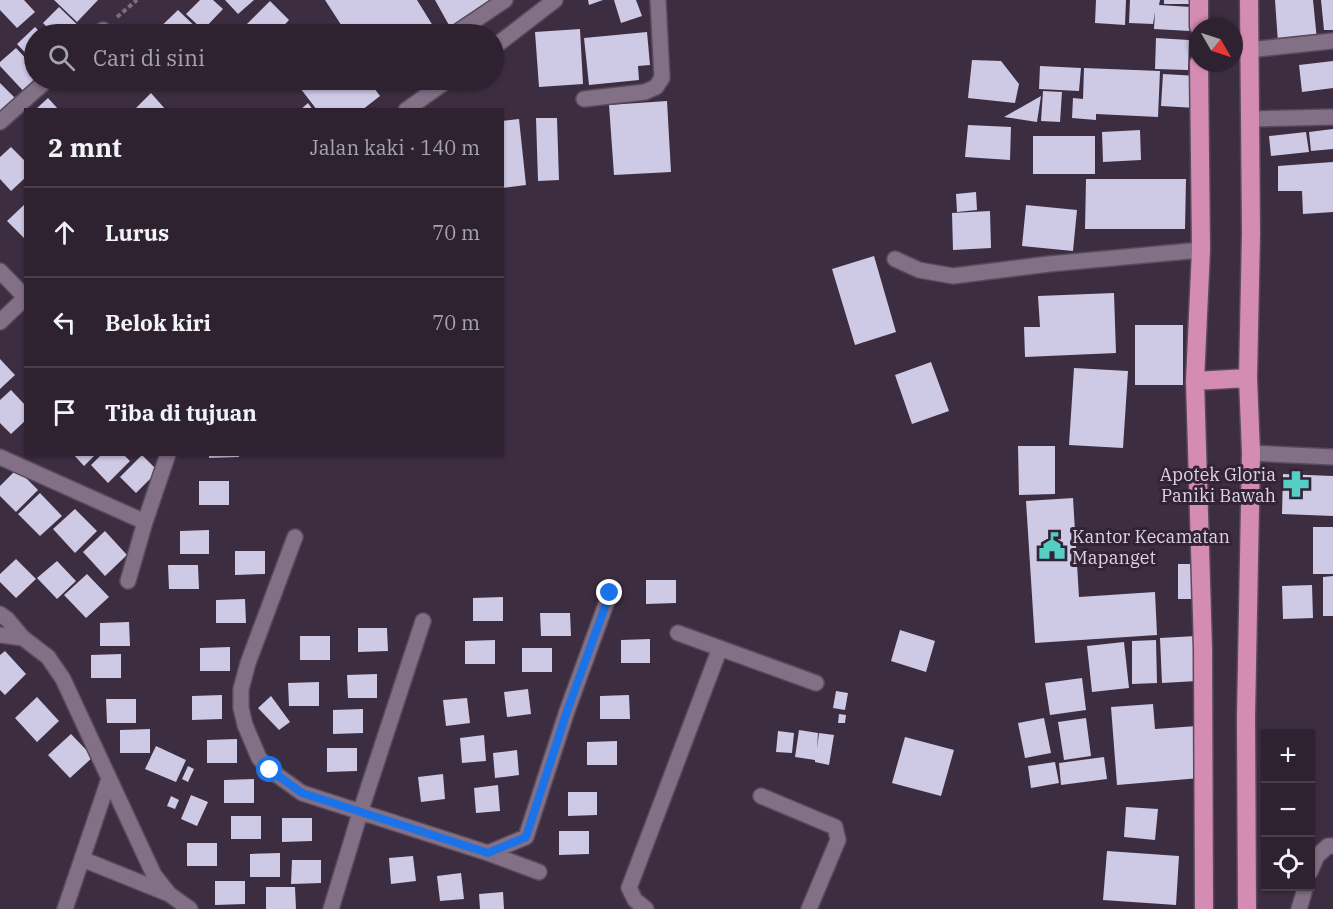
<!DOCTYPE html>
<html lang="id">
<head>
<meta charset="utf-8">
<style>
	:root { --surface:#2e2230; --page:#362a38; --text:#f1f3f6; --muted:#a7a4ab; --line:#493f4c }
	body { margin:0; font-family:"IBM Plex Serif",serif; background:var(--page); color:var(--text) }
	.controls { position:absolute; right:18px; bottom:18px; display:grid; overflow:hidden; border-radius:0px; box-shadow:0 2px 4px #0004 }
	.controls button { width:54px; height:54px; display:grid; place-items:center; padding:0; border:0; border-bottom:2px solid var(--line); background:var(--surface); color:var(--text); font:30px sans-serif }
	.compass { position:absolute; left:1189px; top:18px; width:54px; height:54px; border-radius:50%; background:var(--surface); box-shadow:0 2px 4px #0004; rotate:129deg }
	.stop { position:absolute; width:18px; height:18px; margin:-14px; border:4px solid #1a73e8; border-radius:50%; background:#fff }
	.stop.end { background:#1a73e8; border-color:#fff; box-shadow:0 2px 6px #0008 }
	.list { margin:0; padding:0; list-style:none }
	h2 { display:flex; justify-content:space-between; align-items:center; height:78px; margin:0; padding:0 24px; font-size:26px }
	h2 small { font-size:20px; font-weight:400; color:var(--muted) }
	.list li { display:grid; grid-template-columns:39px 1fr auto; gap:18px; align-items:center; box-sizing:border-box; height:90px; padding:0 24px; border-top:2px solid var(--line) }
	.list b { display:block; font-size:22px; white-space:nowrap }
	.list em { font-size:20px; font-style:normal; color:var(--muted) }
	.icon { flex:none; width:33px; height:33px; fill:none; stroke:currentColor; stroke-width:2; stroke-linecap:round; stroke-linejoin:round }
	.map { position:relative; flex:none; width:1333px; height:909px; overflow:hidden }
	.search { position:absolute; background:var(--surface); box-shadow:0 2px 4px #0004; left:24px; top:24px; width:480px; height:66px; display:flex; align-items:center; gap:15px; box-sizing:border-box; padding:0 21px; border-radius:33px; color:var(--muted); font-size:22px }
	.panel { position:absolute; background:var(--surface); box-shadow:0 2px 4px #0004; left:24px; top:108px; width:480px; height:348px; border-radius:0px }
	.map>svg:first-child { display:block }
	.building { fill:#cec9e5 }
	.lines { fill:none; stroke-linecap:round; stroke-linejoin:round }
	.lane-casing { stroke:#584a5b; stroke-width:18 }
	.street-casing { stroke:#584a5b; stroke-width:18 }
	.highway-casing { stroke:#584a5b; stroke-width:21 }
	.path { stroke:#7b6d7e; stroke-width:4; stroke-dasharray:4.5 3; stroke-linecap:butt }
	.lane { stroke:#827086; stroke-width:15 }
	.street { stroke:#827086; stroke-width:15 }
	.highway { stroke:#d48cb2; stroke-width:18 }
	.route { stroke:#1a73e8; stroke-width:8 }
	.labels { text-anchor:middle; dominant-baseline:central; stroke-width:6; stroke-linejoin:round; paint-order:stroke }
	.poi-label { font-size:18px; fill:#ded4e0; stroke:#332336; text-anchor:end }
</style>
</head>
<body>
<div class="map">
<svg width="1333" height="909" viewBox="0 0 1333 909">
	<rect width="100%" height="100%" fill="#3d2d40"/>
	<path class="building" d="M0,0H24L35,12L17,28L0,10Z
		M54,0H98L77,22Z
		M200,0H213L223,9L203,30L186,14Z
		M225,0H254L238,14Z
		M325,0H417L438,34H347Z
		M435,0H494L495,2L450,27Z
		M588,0H603L589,5Z
		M614,0H636L642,16L621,23Z
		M1096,0H1126L1125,25L1095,23Z
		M1130,0H1160L1159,5L1191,7L1190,31L1154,29L1155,12L1153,24L1129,23Z
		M1164,0H1194V4H1164Z
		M1275,0H1313L1317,40L1278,43Z
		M1321,0H1333V30H1324Z
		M270,1L289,20L276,34H237Z
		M59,7L87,34H54L43,23Z
		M178,10L203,34H153Z
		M35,27L42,34H34V62L17,44Z
		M580,29L583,84L539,87L535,32Z
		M647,32L650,65L638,66L639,80L589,85L584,38Z
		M1156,38L1189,40L1188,70L1155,69Z
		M16,48L34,67V80H45L28,96L0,66V62Z
		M972,60L1001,61L1019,84L1015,103L968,98Z
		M1333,61V88L1302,92L1299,65Z
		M1040,66L1081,68L1079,91L1039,89Z
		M1084,68L1160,71L1158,117L1096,114V120L1072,118L1073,98L1083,99Z
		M1163,74L1198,76L1196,108L1161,106Z
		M141,80H161L151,90Z
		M294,80H368L380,96L362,110H317Z
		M374,80H395L380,89Z
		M0,83L18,101L0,118Z
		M1043,91L1062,92L1060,122L1041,121Z
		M151,93L166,110H134Z
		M1041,96L1037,122L1004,117Z
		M48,98L59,110H35Z
		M667,101L671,172L614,175L609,105Z
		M308,103L313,110H300Z
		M536,118H557L559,180L538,181Z
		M519,119L526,185L502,188V121Z
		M968,125L1011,127L1010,160L965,157Z
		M1333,129V149L1311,151L1309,132Z
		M1140,130L1141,160L1103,162L1102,132Z
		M1306,132L1309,152L1271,156L1269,136Z
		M1033,136H1095V174H1033Z
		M11,147L26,162V177L11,191L0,179V157Z
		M1333,162V212L1303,214L1302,191H1278V166Z
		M1086,179H1186L1185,229H1085Z
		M976,192L977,210L957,212L956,194Z
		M26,203V240L7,221Z
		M1026,205L1077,210L1073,251L1022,246Z
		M990,211L991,248L953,250L952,213Z
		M874,256L896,332L855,345L832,269Z
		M1114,293L1116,353L1025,357L1024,327H1040L1038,296Z
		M1135,325H1183V385H1135Z
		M0,359L15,375L0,389Z
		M931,362L949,411L912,424L895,375Z
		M1074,368L1128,371L1123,448L1069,445Z
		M11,390L26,406V420L11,434L0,423V400Z
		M1018,446H1055V494L1019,495Z
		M73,454H96L84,466Z
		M102,454H123L130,461L108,483L91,465Z
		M209,454H239V457L209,458Z
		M142,455L158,471L136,493L120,477Z
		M17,469L38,490L16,512L0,496V486Z
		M1283,474L1333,476V516L1282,514Z
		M199,481H229V505H199Z
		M40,493L62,516L40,536L18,514Z
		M1073,498L1079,597L1155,592L1157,635L1035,643L1026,501Z
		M75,509L97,531L75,553L53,529Z
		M1313,527H1333V574H1313Z
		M209,530V554H180V531Z
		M105,531L127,555L105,576L83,552Z
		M235,551H265V574L235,575Z
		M16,559L36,579L16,598L0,582V574Z
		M57,561L76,581L57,599L37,578Z
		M1178,564H1193V599H1178Z
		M168,565H198L199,589H169Z
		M87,574L109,597L86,618L64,595Z
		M1333,576V616H1323V577Z
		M646,580H676V603L646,604Z
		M1312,585L1313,618L1283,619L1282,586Z
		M503,597V621H473V598Z
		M245,599L246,623H216V600Z
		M540,613H570L571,636H541Z
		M129,622L130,646H100V623Z
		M358,628H387L388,651L358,652Z
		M900,630L935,641L926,672L891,661Z
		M300,636H330V660H300Z
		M1196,636L1197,681L1162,683L1160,638Z
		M650,639V663H621V640Z
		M495,640V664H465V641Z
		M1156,640L1157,683L1132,684V641Z
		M1124,642L1129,688L1092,692L1087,646Z
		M230,647V671H200V648Z
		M522,648H552V672H522Z
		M5,651L26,674L5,695L0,690V655Z
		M121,654V678H91V655Z
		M377,674V698H348L347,675Z
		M1082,678L1086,710L1050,715L1045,683Z
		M319,682V706H289L288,683Z
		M528,689L531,714L507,717L504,692Z
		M836,691L848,693L845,710L833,708Z
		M222,695V719L192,720V696Z
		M629,695L630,719H600V696Z
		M271,696L290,722L279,730L258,708Z
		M37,697L59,721L37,742L15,718Z
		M467,698L470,723L446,726L443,700Z
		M106,699H136V723H107Z
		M1153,704L1155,729L1197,726L1200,778L1117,785L1111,707Z
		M363,709V733L333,734V710Z
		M839,714L846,715L845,723H838Z
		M1044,718L1051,753L1025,758L1018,723Z
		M1086,718L1091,756L1064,760L1058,722Z
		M150,729V753H120V730Z
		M799,730L818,733L817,749L819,733L834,735L829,765L815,762V760L795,757Z
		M778,731L794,733L792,753L776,752Z
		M71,734L93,757L70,778L48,755Z
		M484,735L486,761L462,763L460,738Z
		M905,737L954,750L941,796L892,783Z
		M237,739V763H207V740Z
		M617,741V765H587V742Z
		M156,746L186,760L176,782L145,769Z
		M327,748H357V771L327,772Z
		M517,750L519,775L495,778L493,753Z
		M1104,757L1107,779L1061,785L1059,763Z
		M1055,762L1059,783L1031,788L1028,766Z
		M188,766L194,769L188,782L182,779Z
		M443,774L445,799L421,802L418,777Z
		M254,779V803H224V780Z
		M498,785L500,811L476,813L474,788Z
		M568,792H597V815L568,816Z
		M191,795L208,802L197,826L181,819Z
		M171,796L179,800L175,809L167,806Z
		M1126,807L1158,809L1155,840L1124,837Z
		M231,816H261V839H231Z
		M282,818H312V841L282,842Z
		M559,831H589V854L559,855Z
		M187,843H217V866H187Z
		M1107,851L1179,856L1176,905L1103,900Z
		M280,853V877H250V854Z
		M413,856L416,881L391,884L389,858Z
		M292,860H321V883L291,884Z
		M461,873L464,899L440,901L437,876Z
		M215,881H245V904L215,905Z
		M266,887H295L296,909H266Z
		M503,892L504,909H480L479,894Z"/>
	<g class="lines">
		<defs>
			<path id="lane" d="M456,33L505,0
				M1249,119L1333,117
				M1310,872L1317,856L1328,846H1333
				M1299,909L1306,886"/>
			<path id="street" d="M98,34L103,30
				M494,47L555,0
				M1248,50L1333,41
				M584,99L645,92L656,87L662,78L658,0
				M406,110L448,80
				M0,122L47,80
				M895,259L919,270L953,276L1049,264L1201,250
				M0,271L26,298
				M0,322L25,298
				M1251,453L1333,457
				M0,457L145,522
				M295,537L248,663L241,689V708L245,725L259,758L270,770L302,793L488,853L539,872
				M128,581L145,522L168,454
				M0,614L7,619L23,638L48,657L63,679L154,875L169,894L190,909
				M678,633L816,683
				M0,635L23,638
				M761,796L835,827L838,840L809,909
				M488,853L526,837L567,711L610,593
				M82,859L169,894
				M65,909L109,779
				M331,909L360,813L423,621
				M646,909L635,900L629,888L720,648"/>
			<path id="highway" d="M1199,0V27
				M1199,63L1201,250L1195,381L1203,649L1204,909
				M1195,381L1248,378
				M1247,909L1246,717L1251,453L1248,378L1251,233L1249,0"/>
		</defs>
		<use href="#lane" class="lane-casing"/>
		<use href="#street" class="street-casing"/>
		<use href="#highway" class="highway-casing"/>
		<path class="path" d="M117,17L137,0"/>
		<use href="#lane" class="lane"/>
		<use href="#street" class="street"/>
		<use href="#highway" class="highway"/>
	</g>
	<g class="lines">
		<path class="route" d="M270,770L302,793L488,853L526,837L567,711L610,593"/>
	</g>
	<defs>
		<symbol id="pharmacy-bare" viewBox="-9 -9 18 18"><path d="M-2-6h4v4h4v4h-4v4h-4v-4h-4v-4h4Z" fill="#56cec4" stroke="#332336" stroke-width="2.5" paint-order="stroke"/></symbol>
		<symbol id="civic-bare" viewBox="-9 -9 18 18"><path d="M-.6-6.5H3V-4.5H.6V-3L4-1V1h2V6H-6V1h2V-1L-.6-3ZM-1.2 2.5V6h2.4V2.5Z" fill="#56cec4" stroke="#332336" stroke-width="2.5" paint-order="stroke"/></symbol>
	</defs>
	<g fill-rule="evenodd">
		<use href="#pharmacy-bare" x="1277" y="465" width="38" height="38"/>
		<use href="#civic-bare" x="1033" y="527" width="38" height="38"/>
	</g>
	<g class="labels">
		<g class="poi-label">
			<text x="1276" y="474">Apotek Gloria<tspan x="1276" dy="21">Paniki Bawah</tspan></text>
			<text x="1072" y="536" text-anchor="start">Kantor Kecamatan<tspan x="1072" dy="21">Mapanget</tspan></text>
		</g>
	</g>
</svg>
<div class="controls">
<button>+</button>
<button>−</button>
<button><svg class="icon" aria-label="locate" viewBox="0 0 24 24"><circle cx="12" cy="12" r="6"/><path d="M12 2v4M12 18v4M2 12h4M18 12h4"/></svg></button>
</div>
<svg class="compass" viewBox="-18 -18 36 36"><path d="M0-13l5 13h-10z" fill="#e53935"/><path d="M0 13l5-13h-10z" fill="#a7a4ab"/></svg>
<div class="stop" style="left:270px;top:770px"></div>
<div class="stop end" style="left:610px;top:593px"></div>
<div class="search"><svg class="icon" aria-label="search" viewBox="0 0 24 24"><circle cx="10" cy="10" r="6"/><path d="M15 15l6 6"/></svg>Cari di sini</div>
<section class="panel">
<h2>2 mnt<small>Jalan kaki · 140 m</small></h2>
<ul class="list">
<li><svg class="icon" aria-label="ahead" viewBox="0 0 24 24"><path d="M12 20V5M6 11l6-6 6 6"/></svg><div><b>Lurus</b></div><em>70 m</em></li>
<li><svg class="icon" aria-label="left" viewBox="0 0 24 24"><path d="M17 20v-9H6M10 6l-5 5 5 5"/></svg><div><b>Belok kiri</b></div><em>70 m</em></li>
<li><svg class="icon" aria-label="arrive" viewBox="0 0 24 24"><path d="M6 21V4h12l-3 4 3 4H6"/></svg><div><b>Tiba di tujuan</b></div></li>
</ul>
</section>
</div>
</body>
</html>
